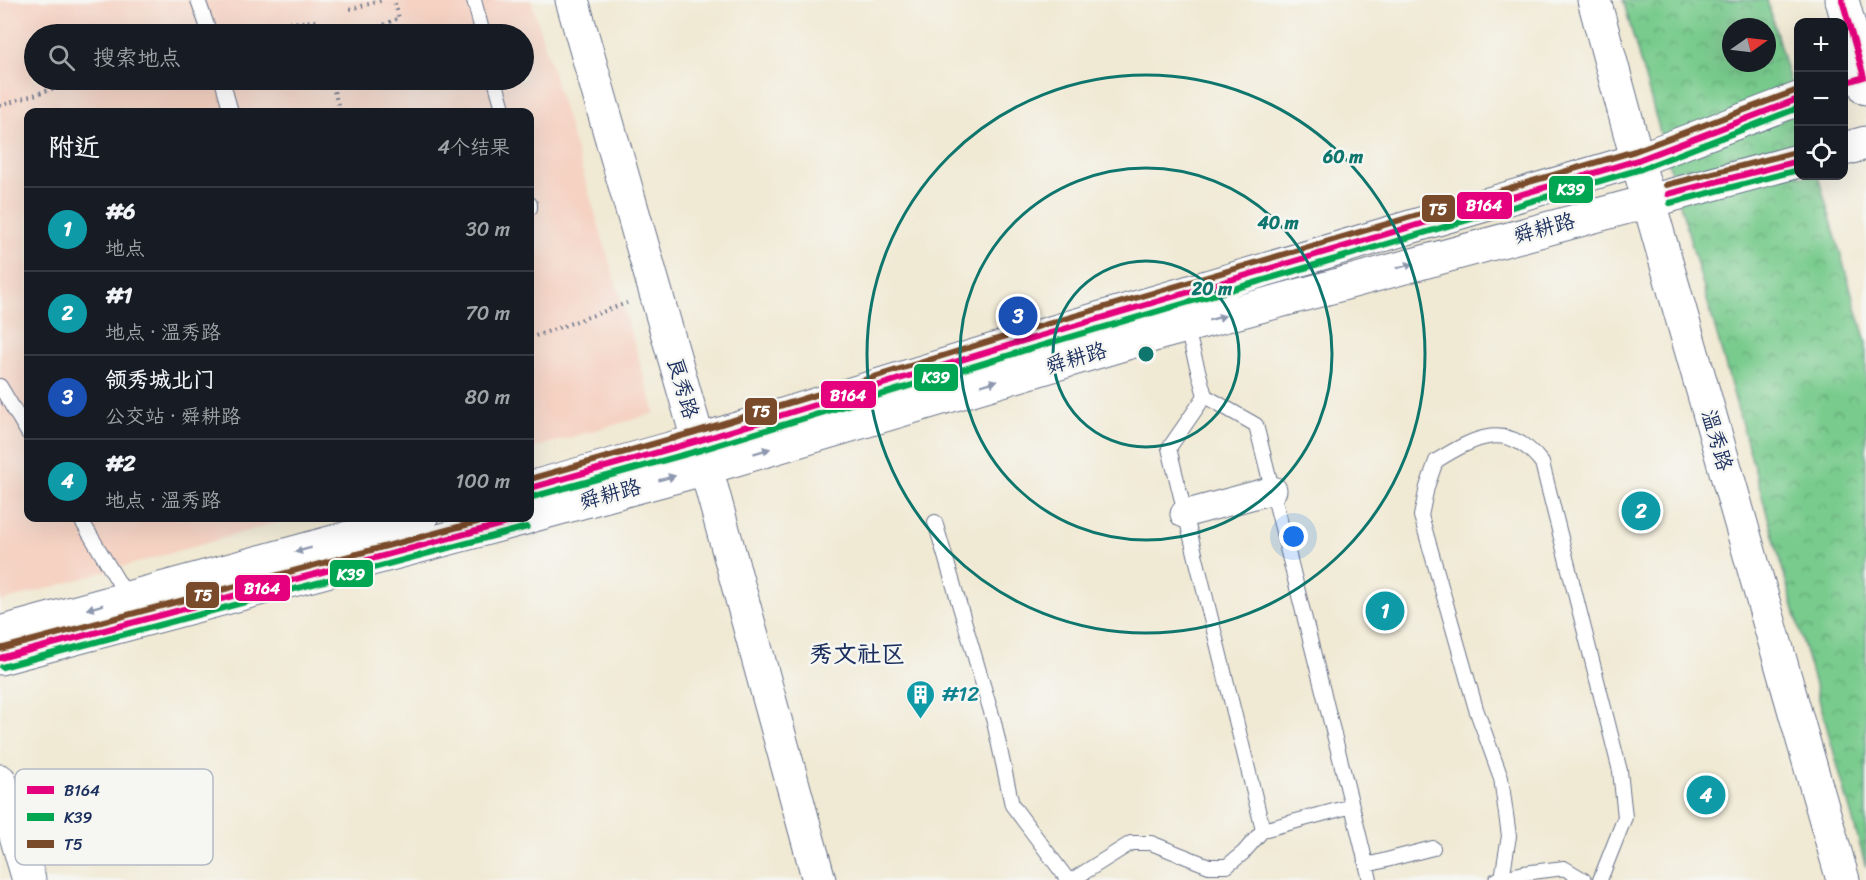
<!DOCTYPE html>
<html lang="zh">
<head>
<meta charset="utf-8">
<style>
	:root { --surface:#171b24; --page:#242831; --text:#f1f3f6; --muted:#9ea1a6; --line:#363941; --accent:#db2777 }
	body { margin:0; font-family:Sriracha,"LXGW WenKai TC",sans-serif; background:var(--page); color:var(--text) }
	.controls { position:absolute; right:18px; top:18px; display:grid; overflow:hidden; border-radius:12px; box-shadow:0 6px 24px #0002 }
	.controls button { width:54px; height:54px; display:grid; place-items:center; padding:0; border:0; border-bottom:2px solid var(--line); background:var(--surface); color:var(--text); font:30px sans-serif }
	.compass { position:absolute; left:1722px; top:18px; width:54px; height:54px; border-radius:50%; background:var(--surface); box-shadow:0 6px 24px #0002; rotate:76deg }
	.you { position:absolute; left:1294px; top:537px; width:21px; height:21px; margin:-15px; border:4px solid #fff; border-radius:50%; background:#1a73e8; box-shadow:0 0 0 9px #1a73e833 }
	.badge { display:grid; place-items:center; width:39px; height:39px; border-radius:50%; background:var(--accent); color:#fff; font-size:20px; font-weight:700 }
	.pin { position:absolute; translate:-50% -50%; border:3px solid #fff; box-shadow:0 2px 6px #0006 }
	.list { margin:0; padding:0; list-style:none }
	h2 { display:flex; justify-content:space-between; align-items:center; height:78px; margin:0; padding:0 24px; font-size:26px }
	h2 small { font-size:20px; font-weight:400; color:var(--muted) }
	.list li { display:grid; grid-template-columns:39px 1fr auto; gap:18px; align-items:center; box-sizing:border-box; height:84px; padding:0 24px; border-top:2px solid var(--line) }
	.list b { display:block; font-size:22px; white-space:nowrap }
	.list p { margin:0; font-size:20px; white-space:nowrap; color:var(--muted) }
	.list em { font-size:20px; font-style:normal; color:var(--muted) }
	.icon { flex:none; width:33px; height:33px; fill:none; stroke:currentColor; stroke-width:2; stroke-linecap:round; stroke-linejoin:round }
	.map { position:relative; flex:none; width:1866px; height:880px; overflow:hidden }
	.search { position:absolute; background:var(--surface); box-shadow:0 6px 24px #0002; left:24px; top:24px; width:510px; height:66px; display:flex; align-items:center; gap:15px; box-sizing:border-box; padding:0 21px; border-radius:33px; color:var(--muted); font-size:22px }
	.panel { position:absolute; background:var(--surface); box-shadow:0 6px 24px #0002; left:24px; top:108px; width:510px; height:414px; border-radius:12px }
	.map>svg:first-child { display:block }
	.built { fill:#f5d2c2; fill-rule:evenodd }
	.park { fill:url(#park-crowns); stroke:#4a7d76; stroke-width:1.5; fill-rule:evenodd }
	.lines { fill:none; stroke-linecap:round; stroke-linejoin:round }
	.lane-casing { stroke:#667087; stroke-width:16 }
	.street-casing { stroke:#667087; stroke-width:29 }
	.secondary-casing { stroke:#667087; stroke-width:35 }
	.primary-casing { stroke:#667087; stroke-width:35 }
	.highway-casing { stroke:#667087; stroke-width:35 }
	.path { stroke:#667087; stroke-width:4; stroke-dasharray:1.5 4.5; stroke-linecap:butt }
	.lane { stroke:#fff; stroke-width:14 }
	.street { stroke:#fff; stroke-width:27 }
	.secondary { stroke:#fff; stroke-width:33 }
	.primary { stroke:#fff; stroke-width:33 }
	.highway { stroke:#fff; stroke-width:33 }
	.bus-1-casing { stroke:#f6f6f2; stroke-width:10 }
	.bus-2-casing { stroke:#f6f6f2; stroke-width:10 }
	.bus-3-casing { stroke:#f6f6f2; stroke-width:10 }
	.bus-1 { stroke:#e5007d; stroke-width:6 }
	.bus-2 { stroke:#00a651; stroke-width:6 }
	.bus-3 { stroke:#7a4b2a; stroke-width:6 }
	.oneway { fill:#8d97ae }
	.ring { fill:none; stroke:#0f766e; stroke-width:3 }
	.labels { text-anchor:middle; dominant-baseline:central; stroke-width:5; stroke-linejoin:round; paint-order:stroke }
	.street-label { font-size:21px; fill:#1b2f5e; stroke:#f6f6f2 }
	.culture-label { font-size:21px; fill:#0d838f; stroke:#f6f6f2; text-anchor:start }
	.quarter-label { font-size:24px; font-weight:bold; fill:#1b2f5e; stroke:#f6f6f2 }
	.key { fill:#f6f6f2; stroke:#b4bac6; stroke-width:1.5 }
	.key-label { font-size:16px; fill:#1b2f5e }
	.centre { fill:#0f766e; stroke:#f6f6f2; stroke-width:3 }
	.ring-label { font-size:18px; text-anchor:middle; font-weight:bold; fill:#0f766e; stroke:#f6f6f2; stroke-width:5; stroke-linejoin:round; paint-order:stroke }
	.line-badge { stroke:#f6f6f2; stroke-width:2 }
	.badge-label { font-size:16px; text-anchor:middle; font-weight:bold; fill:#fff }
</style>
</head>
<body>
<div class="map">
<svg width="1866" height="880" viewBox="0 0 1866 880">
	<defs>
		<pattern id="park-crowns" width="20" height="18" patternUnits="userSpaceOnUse" patternTransform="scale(1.5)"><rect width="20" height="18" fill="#78cb8d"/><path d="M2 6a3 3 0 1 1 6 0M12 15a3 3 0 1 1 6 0" fill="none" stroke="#62a576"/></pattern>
	</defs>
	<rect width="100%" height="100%" fill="#f6f6f2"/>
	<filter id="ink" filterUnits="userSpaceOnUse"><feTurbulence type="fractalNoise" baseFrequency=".0167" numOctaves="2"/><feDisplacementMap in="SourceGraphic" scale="12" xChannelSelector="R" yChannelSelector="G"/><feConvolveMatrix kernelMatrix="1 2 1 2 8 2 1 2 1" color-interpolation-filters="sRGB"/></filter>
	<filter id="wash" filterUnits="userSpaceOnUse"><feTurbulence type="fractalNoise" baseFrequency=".008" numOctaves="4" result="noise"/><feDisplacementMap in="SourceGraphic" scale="24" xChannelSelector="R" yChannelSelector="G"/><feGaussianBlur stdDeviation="1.35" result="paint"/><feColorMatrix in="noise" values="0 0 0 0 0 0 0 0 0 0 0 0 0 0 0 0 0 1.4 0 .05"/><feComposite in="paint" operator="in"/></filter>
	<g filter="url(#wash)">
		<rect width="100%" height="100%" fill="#f0e9d3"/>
		<path class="built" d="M0,0H531L655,413L530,449V112H28V518H293L0,602ZM34,34H524V80H34Z"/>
		<path class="park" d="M1623,0H1767L1798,110V176H1818L1866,342V867ZM1731,27H1767V63H1731Z"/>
	</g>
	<g filter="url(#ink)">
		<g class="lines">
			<defs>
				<path id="lane" d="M198,0L210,34
					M474,0L483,34
					M222,80L231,112
					M495,80L504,112
					M530,204V208
					M1186,326L1205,396L1256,425L1352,806
					M0,386L28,433
					M1205,396L1169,448L1263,830
					M80,518L128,598
					M935,522L994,722L1012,805L1068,880
					M1367,865L1433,848
					M1502,878L1509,836L1501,778L1476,709L1421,516L1427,487L1436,461C1475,437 1508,419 1542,463L1620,771L1625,817L1600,880
					M1072,880L1131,843H1151L1209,866H1227L1243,853L1263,830L1352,806L1370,880
					M1496,880L1524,873L1564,868L1584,880"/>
				<path id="street" d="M1184,514L1273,490"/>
				<path id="secondary" d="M572,0L706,468L819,880
					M1594,0L1648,199L1843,880
					M0,781L29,880"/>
				<path id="primary" d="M1844,149L1866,143
					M530,488L698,441L1023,341L1638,160L1798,99
					M530,516L706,468L1164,332L1798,161
					M0,633L421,518
					M0,658L525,518"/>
				<path id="highway" d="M1842,0L1866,88"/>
			</defs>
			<use href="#lane" class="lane-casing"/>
			<use href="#street" class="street-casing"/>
			<use href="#secondary" class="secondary-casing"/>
			<use href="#primary" class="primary-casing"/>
			<use href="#highway" class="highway-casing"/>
			<path class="path" d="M350,9L384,0
				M230,27L314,21L318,34
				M362,34L399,18L394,0
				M331,80L340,112
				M0,106L79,80
				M530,338L627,303"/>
			<use href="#lane" class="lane"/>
			<use href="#street" class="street"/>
			<use href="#secondary" class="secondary"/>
			<use href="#primary" class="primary"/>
			<use href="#highway" class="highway"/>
			<defs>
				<path id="bus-1" d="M1842,0L1864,77L1844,83
					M1668,194L1798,161
					M530,488L698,441L1023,341L1638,160L1798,99
					M0,658L525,518"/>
				<path id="bus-2" d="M1670,203L1798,170
					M532,497L701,450L1026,350L1641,169L1798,108
					M2,667L527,527"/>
				<path id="bus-3" d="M1666,185L1796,152
					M530,479L695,432L1020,332L1635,151L1795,91
					M0,649L492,518"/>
			</defs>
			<use href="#bus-1" class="bus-1-casing"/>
			<use href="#bus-2" class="bus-2-casing"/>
			<use href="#bus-3" class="bus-3-casing"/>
			<use href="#bus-1" class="bus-1"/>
			<use href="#bus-2" class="bus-2"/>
			<use href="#bus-3" class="bus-3"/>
		</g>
		<defs><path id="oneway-solid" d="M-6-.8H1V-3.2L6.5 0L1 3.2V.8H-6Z" transform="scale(1.5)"/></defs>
		<g class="oneway">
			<use href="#oneway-solid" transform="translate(1405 266) rotate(-15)"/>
			<use href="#oneway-solid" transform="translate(1217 318) rotate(-15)"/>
			<use href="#oneway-solid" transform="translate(989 383) rotate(-16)"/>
			<use href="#oneway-solid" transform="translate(762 451) rotate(-17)"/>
			<use href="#oneway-solid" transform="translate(667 478) rotate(-15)"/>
			<use href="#oneway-solid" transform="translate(303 550) rotate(165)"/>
			<use href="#oneway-solid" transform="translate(95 607) rotate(165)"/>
		</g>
	</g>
	<g class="ring">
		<circle cx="1146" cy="354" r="93"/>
		<circle cx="1146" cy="354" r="186"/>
		<circle cx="1146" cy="354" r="279"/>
	</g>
	<defs>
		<symbol id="building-pin" viewBox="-11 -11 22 30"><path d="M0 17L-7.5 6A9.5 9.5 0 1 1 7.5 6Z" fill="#0f9aa8" stroke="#f6f6f2"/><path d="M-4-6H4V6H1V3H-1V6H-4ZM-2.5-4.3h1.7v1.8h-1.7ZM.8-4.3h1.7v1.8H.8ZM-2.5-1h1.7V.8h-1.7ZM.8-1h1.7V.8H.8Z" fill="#fff"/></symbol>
	</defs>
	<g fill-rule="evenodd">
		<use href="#building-pin" x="904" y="678" width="33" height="45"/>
	</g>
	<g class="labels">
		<g class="street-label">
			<text transform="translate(1544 228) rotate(-15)">舜耕路</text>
			<text transform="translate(1076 358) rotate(-16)">舜耕路</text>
			<text transform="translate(683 388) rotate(74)">良秀路</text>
			<text transform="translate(1717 440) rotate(74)">温秀路</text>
			<text transform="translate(610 494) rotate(-15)">舜耕路</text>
		</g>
		<g class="culture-label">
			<text x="941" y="694">#12</text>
		</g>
		<g class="quarter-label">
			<text x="857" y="654">秀文社区</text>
		</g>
	</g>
	<rect x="15" y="769" width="198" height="96" rx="9" class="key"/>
	<rect x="27" y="786" width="27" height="8" fill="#e5007d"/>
	<rect x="27" y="813" width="27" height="8" fill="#00a651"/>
	<rect x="27" y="840" width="27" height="8" fill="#7a4b2a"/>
	<g class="key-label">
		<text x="64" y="796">B164</text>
		<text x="64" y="823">K39</text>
		<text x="64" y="850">T5</text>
	</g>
	<circle cx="1146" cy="354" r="9" class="centre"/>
	<g class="ring-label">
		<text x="1343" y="163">60 m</text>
		<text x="1278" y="229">40 m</text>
		<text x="1212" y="295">20 m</text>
	</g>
	<g class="line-badge">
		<rect x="1548" y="175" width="46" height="29" rx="6" fill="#00a651"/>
		<rect x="1456" y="191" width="57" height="29" rx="6" fill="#e5007d"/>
		<rect x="1421" y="194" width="35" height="29" rx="6" fill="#7a4b2a"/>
		<rect x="913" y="363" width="46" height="29" rx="6" fill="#00a651"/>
		<rect x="820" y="380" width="57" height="29" rx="6" fill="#e5007d"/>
		<rect x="744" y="397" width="34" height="29" rx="6" fill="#7a4b2a"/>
		<rect x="329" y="559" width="45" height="29" rx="6" fill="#00a651"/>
		<rect x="234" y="574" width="57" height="28" rx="6" fill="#e5007d"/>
		<rect x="185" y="581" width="35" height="28" rx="6" fill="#7a4b2a"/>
	</g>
	<g class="badge-label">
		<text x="1571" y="195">K39</text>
		<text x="1484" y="211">B164</text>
		<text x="1438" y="215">T5</text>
		<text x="936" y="383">K39</text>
		<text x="848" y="401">B164</text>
		<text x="761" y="417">T5</text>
		<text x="351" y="580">K39</text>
		<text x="262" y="594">B164</text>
		<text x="203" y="601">T5</text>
	</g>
</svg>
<div class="controls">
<button>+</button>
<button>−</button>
<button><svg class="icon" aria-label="locate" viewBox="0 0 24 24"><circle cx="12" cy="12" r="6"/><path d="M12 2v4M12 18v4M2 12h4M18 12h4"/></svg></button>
</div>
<svg class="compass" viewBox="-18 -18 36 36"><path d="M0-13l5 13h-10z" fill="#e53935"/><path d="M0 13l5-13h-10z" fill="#9ea1a6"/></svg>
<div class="you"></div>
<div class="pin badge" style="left:1385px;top:611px;background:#0f9aa8">1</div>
<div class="pin badge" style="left:1641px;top:511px;background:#0f9aa8">2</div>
<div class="pin badge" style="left:1018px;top:316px;background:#1a4fb4">3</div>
<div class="pin badge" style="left:1706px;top:795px;background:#0f9aa8">4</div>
<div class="search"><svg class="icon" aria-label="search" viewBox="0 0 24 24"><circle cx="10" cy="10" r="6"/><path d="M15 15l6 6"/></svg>搜索地点</div>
<section class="panel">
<h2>附近<small>4个结果</small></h2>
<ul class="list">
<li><span class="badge" style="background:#0f9aa8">1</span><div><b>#6</b><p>地点</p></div><em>30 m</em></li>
<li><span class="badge" style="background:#0f9aa8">2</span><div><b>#1</b><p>地点 · 温秀路</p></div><em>70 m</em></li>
<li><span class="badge" style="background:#1a4fb4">3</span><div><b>领秀城北门</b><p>公交站 · 舜耕路</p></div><em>80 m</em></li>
<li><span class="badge" style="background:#0f9aa8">4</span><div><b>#2</b><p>地点 · 温秀路</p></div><em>100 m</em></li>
</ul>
</section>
</div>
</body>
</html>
